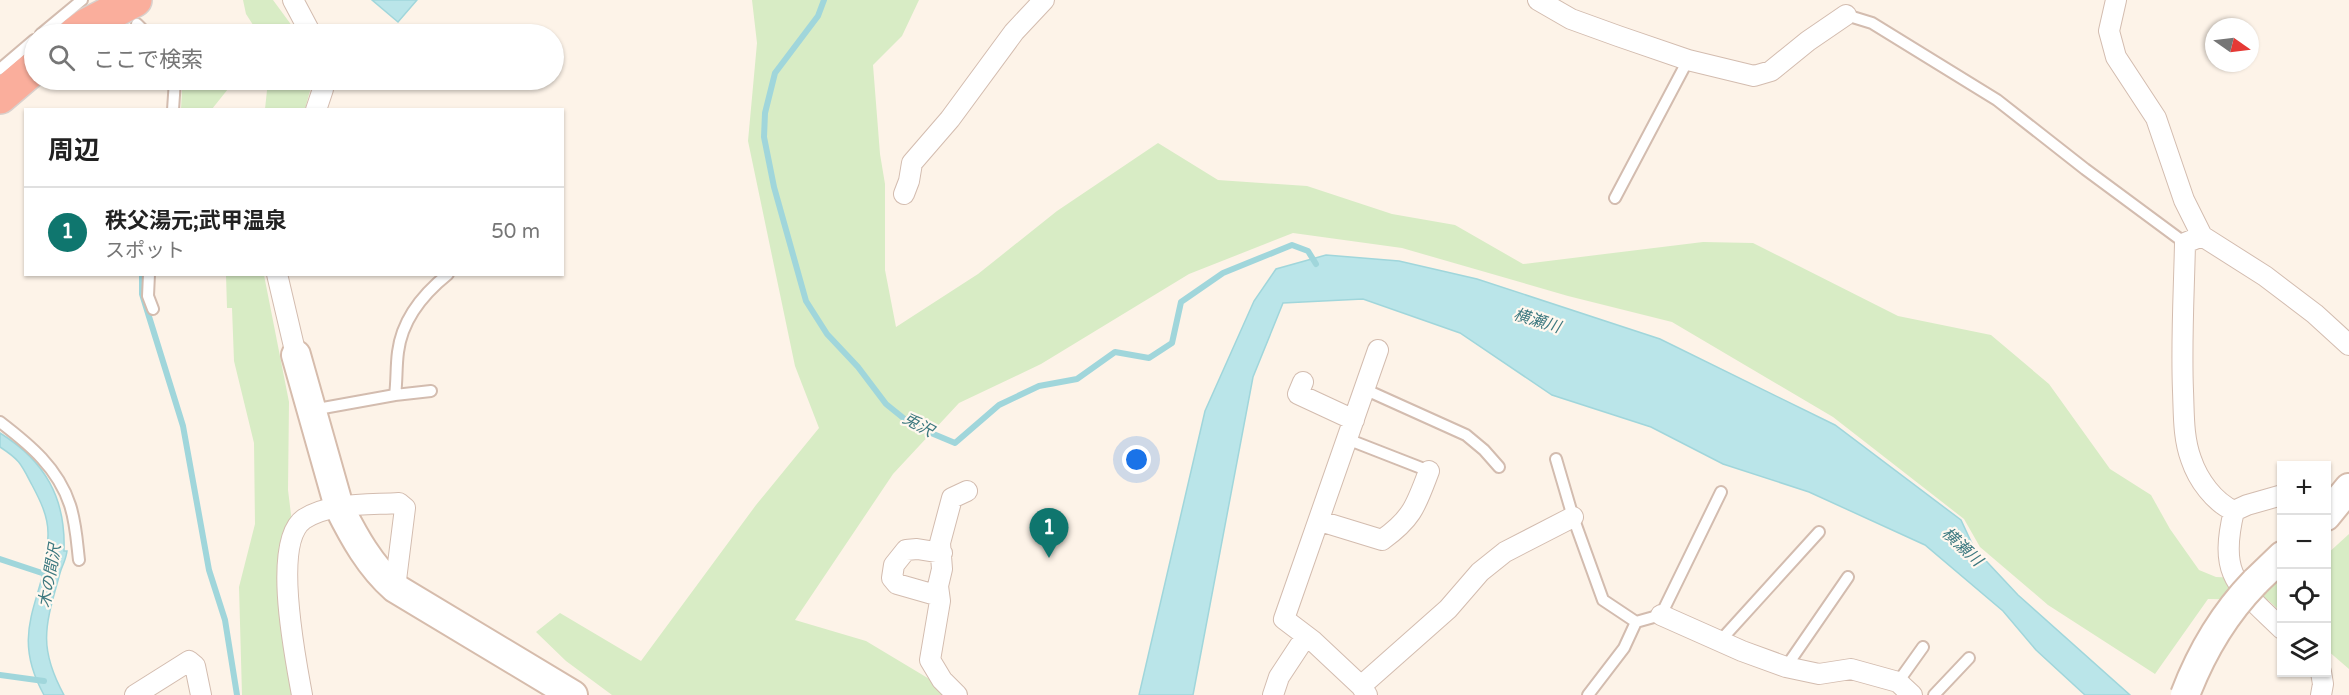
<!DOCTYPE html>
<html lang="ja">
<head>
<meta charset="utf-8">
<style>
	:root { --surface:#fff; --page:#f2f2f2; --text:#222; --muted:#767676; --line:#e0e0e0; --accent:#0f766e }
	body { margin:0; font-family:"Varela Round","Noto Sans JP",sans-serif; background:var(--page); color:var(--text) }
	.controls { position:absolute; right:18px; bottom:18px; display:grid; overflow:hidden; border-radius:0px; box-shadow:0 2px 4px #0004 }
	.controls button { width:54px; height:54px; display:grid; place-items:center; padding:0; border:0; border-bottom:2px solid var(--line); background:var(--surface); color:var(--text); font:30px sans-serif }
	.compass { position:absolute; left:2205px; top:18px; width:54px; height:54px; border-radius:50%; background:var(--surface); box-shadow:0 2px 4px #0004; rotate:104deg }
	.you { position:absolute; left:1137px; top:460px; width:21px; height:21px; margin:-15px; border:4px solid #fff; border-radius:50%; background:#1a73e8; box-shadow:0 0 0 9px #1a73e833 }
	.badge { display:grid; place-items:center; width:39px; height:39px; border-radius:50%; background:var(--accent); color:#fff; font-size:20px; font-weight:700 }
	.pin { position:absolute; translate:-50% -50px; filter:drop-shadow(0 2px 3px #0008) }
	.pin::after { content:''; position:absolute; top:32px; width:21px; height:18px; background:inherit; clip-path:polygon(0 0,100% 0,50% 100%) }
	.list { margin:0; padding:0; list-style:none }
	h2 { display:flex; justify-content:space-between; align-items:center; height:78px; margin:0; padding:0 24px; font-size:26px }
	h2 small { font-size:20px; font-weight:400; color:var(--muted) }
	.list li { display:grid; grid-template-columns:39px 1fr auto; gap:18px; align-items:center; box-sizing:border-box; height:90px; padding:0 24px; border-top:2px solid var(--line) }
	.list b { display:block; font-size:22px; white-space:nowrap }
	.list p { margin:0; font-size:20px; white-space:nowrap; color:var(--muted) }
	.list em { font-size:20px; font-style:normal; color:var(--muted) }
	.icon { flex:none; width:33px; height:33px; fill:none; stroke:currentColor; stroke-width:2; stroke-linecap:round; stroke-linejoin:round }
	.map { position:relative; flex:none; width:2349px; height:695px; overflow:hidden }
	.search { position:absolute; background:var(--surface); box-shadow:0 2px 4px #0004; left:24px; top:24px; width:540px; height:66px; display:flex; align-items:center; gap:15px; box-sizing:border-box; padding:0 21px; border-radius:33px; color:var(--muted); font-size:22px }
	.panel { position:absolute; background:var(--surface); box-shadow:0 2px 4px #0004; left:24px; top:108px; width:540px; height:168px; border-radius:0px }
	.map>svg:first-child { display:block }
	.green { fill:#d8ecc5 }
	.water { fill:#bae5e9; stroke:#a0d6db; stroke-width:1.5 }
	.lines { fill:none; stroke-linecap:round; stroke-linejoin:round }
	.stream { stroke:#a0d6db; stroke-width:6 }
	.lane-casing { stroke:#d3bcaf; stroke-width:14 }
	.street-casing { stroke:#d3bcaf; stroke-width:22 }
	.secondary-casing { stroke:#d6bcac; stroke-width:32 }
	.highway-casing { stroke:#d9d0cc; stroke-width:36 }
	.lane { stroke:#fff; stroke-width:10 }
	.street { stroke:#fff; stroke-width:20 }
	.secondary { stroke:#fff; stroke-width:28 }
	.highway { stroke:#faae9c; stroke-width:33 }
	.secondary-bridge-casing { stroke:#d6bcac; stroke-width:32; stroke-linecap:butt }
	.secondary-bridge { stroke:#fff; stroke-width:28 }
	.labels { text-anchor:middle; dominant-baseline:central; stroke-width:4.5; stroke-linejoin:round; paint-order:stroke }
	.water-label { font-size:16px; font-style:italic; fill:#3c787f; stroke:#fff8ef }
</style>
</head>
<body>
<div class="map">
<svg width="2349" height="695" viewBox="0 0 2349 695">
	<rect width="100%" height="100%" fill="#fdf3e8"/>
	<path class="green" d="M243,0H273L298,34H259L246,14Z
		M752,0H919L902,36L873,65L880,154L885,184V270L896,327L978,274L1057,211L1158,143L1218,180L1307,186L1392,214L1455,225L1523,264L1703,242L1753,243L1898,316L1991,335L2049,384L2110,469L2151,495L2170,529L2199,570L2216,577L2282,580L2281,612L2268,600L2208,599L2155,674L2048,605L1980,547L1964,519L1833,417L1672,322L1568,296L1402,248L1293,233L1189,274L1041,364L959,403L893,474L795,620L866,641L951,692L952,695H612L566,661L536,632L560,613L641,661L756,505L819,428L795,366L748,141L757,43Z
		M217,80H231L228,89L212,109H181L182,90C194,89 208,89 217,80Z
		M265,80H313L305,109H265L268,81Z
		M226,275H264L289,402L288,490L295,547L298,695H242L239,587L255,524L254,443L234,361L232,308H227Z
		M2349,534V669L2327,650L2326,555Z"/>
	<path class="water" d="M372,0H417L398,22Z
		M1326,255L1399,261L1477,279L1660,339L1835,425L1961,520L1974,548L2018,595L2130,695H2085L2036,650L2003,611L1925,545L1809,492L1723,464L1651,427L1552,395L1460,333L1363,299L1283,303L1253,377L1193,695H1139L1205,411L1254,301L1276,269Z
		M0,433C45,461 66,498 64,551H67C66,560 62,566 60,573C46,624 37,646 64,695H44C6,627 49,597 48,533C48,516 40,500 32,485C21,464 20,460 0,447Z"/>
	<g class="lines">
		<path class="stream" d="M824,0L818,16L775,73L765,113L764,137L774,187L806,301L827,334L858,367L886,404L912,425L955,443L999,405L1039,386L1077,379L1115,352L1149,358L1172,343L1181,302L1223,273L1292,245L1308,251L1316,264
			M142,274V294L183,426L209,570L225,620L237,695
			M0,559L48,575
			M0,675L44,681"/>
		<defs>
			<path id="lane" d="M1846,15L1872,23L1997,100L2085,169L2185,243
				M137,24L147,34
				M41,34L82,0
				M0,69L34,40
				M173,110L175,80
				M1615,198L1688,60
				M149,274L148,296L153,309
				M1364,389L1466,435L1484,450L1499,467
				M395,395L431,391
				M312,410L395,395C397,381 396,367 398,352C402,320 423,294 448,274
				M0,422C30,445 58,468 70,505C76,523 77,543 79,560
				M1347,439L1429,471
				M1556,459L1573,517L1603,600L1636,622L1624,648L1588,695
				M1636,622L1661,615L1721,492
				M1720,641L1819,532
				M1786,667L1848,577
				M1898,682L1923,647
				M1934,695L1969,658"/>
			<path id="street" d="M293,0L311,34
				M1538,0L1571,19L1618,36L1688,60L1754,76L1771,71L1808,41L1846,15
				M2116,0L2109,31L2116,57L2156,118L2184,200L2202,236L2265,276L2315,314L2349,345
				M316,110L323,89V80
				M904,194L909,181L912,163L950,119L1014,32L1044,0
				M2202,236L2185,243C2184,292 2181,341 2183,391C2184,414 2183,437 2191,459C2198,480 2214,502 2234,511L2247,505L2282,495
				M277,274L296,355
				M1303,382L1298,394L1354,420
				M2234,511C2218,577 2238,586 2282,629
				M1320,521L1382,540C1413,518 1416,505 1429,471
				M939,596L897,584L892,578L894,565L906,550L917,549L942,553
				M1661,615L1742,651L1786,667L1819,674L1851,669L1898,682L1912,695
				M1361,686L1448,609L1480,572L1505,552L1573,517
				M135,695L189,661L195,666L201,695
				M302,695C296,661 271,542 304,519C331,502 369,505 399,503L405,508L395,588
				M957,695L942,680L930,660L940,601L938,586L942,569L940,543L952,498L967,491
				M1273,695L1279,677L1306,636
				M1367,695L1361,686L1313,641L1284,619L1378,350
				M2321,695L2323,684L2321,672"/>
			<path id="secondary" d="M296,355L339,507C354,537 370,566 395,588L573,695
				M2326,516L2349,488
				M2255,582L2282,556"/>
			<path id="highway" d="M75,34L87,25L135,0
				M0,97L34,68"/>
		</defs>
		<use href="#lane" class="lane-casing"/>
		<use href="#street" class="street-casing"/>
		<use href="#secondary" class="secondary-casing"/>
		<use href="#highway" class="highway-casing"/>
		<use href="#lane" class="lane"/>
		<use href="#street" class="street"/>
		<use href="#secondary" class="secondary"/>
		<use href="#highway" class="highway"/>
		<defs>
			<path id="secondary-bridge" d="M2185,695C2201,653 2224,614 2255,582"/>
		</defs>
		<use href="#secondary-bridge" class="secondary-bridge-casing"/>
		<use href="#secondary-bridge" class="secondary-bridge"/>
	</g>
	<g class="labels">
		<g class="water-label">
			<text transform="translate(1537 321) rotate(17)">横瀬川</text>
			<text transform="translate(918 425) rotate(29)">兎沢</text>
			<text transform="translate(1962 547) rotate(43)">横瀬川</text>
			<text transform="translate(50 576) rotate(-80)">木の間沢</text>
		</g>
	</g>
</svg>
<div class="controls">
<button>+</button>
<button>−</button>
<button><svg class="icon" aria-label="locate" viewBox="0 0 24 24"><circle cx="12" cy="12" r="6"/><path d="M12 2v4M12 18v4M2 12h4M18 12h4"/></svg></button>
<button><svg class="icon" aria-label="layers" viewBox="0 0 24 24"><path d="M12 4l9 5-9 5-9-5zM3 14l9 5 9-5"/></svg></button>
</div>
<svg class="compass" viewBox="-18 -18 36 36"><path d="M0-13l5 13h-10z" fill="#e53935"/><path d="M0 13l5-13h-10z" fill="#767676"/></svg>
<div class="you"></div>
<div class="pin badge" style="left:1049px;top:558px">1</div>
<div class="search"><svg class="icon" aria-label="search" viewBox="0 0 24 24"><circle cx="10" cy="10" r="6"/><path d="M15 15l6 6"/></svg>ここで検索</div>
<section class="panel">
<h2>周辺<small></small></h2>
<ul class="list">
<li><span class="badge">1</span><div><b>秩父湯元;武甲温泉</b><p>スポット</p></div><em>50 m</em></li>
</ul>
</section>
</div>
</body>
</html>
